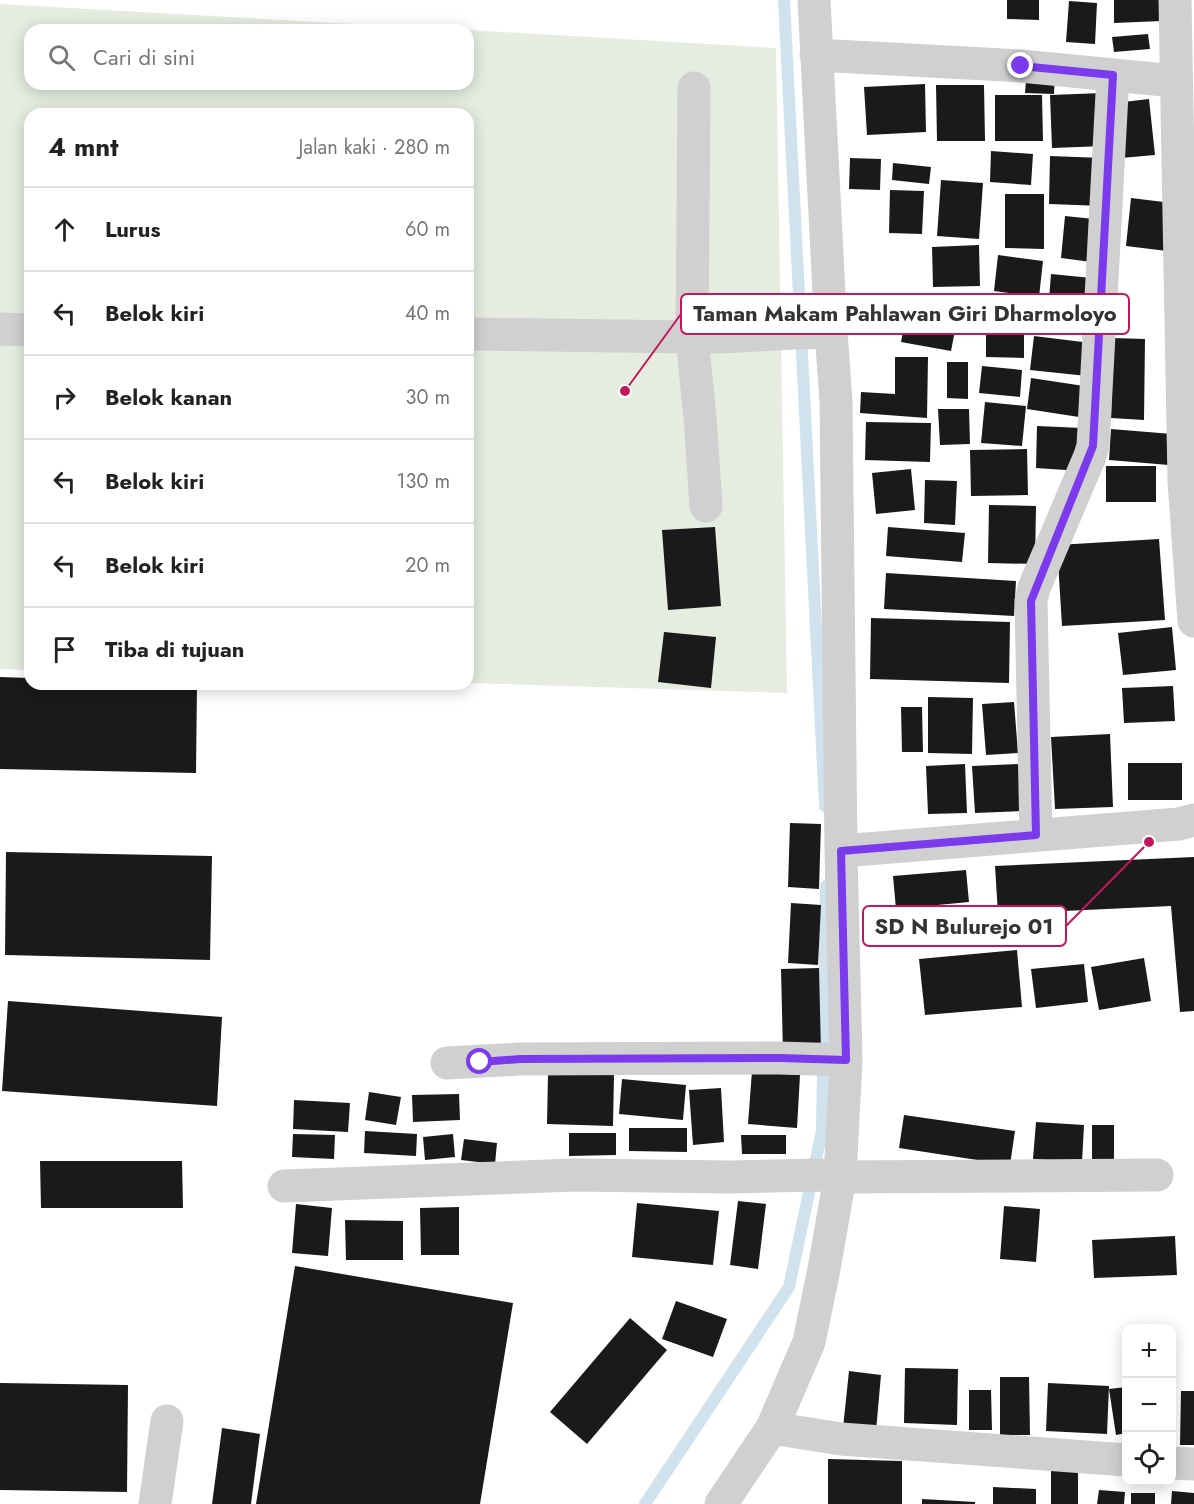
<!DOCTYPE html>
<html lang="id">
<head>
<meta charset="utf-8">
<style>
	:root { --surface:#fff; --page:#f6f6f6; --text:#222; --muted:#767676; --line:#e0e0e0 }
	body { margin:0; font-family:Jost,sans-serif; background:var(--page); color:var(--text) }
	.controls { position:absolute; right:18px; bottom:18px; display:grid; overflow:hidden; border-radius:12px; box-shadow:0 3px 15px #0003 }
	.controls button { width:54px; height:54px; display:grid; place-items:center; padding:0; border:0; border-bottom:2px solid var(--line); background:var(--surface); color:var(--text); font:30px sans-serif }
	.stop { position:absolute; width:18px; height:18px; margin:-14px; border:4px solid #7c3aed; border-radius:50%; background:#fff }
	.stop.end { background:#7c3aed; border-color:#fff; box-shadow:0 2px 6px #0008 }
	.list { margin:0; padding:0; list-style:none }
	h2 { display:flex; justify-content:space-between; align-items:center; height:78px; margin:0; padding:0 24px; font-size:26px }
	h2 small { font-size:20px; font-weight:400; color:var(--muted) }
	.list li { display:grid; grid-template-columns:39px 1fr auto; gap:18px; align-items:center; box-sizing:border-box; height:84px; padding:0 24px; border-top:2px solid var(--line) }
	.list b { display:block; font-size:22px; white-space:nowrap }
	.list em { font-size:20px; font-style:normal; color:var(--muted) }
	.icon { flex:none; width:33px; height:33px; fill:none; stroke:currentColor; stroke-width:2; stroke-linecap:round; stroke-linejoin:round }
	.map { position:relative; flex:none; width:1194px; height:1504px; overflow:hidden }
	.search { position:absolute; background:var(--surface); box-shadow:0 3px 15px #0003; left:24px; top:24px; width:450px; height:66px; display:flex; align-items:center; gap:15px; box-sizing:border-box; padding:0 21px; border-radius:18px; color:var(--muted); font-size:22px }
	.panel { position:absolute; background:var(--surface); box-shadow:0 3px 15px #0003; left:24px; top:108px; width:450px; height:582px; border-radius:18px }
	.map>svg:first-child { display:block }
	.green { fill:#e6ecdf }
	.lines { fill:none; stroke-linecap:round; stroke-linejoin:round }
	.stream { stroke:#cfe2ee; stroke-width:12 }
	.building { fill:#1a1a1a }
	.minor { stroke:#d0d0d0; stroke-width:33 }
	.route { stroke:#7c3aed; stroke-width:8 }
	.leader { fill:none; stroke:#c2185b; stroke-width:2 }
	.callout-dot { fill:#c2185b; stroke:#fff; stroke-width:2 }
	.callout { fill:#fff; stroke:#c2185b; stroke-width:2 }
	.callout-label { font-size:22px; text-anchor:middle; font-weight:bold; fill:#333 }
</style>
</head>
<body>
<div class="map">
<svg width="1194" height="1504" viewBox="0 0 1194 1504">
	<rect width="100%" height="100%" fill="#fff"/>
	<path class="green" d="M0,4L459,30H30V84H468V30L776,48L787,693L468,683V114H30V670L0,669Z"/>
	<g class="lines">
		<path class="stream" d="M784,0L825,806
			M645,1504L789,1287L822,1131L826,886"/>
	</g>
	<path class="building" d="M1007,0H1039V20L1007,19Z
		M1114,0H1161L1162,21L1114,23Z
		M1069,1L1097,3L1095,44L1066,42Z
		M1148,34L1150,49L1114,52L1112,37Z
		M1027,68L1055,70L1054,94L1025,93Z
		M925,84L926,132L867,135L864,87Z
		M936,85H984L985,141H937Z
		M1103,93L1105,146L1052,148L1050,95Z
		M995,95H1042L1043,141H995Z
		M1149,99L1155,155L1121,158L1115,103Z
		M991,151L1033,154L1031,185L990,182Z
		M1050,156L1103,158L1102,206L1049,204Z
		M850,158L881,159L880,190L849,189Z
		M893,163L931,167L929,184L892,180Z
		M941,180L983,183L979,239L937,236Z
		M890,190L924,191L922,234L889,233Z
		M1005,194H1044V249L1005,248Z
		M1131,198L1172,203L1167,251L1126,246Z
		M1065,216L1103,220L1099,263L1061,258Z
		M979,245L980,286L933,287L932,247Z
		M998,255L1043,261L1039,297L994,291Z
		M1051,274L1102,279L1097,329L1047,324Z
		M986,299H1024V358L986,357Z
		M908,306L958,315L951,351L901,342Z
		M1034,336L1091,343L1087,376L1030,370Z
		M1113,338L1145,339L1144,420L1111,418Z
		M895,357H928L927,418L860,413L861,392L895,394Z
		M947,362H968V399L947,398Z
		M982,366L1022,370L1020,397L979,393Z
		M1031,378L1084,386L1079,417L1027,409Z
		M985,402L1026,406L1022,446L981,443Z
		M938,409H969L970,444L940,445Z
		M866,422L931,423L930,462L865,460Z
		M1037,426L1082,428L1080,471L1036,468Z
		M1111,429L1172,434L1169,465L1109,460Z
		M1027,449L1028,495L971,496L970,450Z
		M1106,466H1156V502H1106Z
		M911,469L915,510L876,514L872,473Z
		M925,480L957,481L955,525L924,523Z
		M989,505L1036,506L1035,564L988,563Z
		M715,527L721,606L668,610L662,530Z
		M888,527L965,533L962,562L886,556Z
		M1159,539L1165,620L1062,626L1057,545Z
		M886,573L1016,581L1014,616L884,609Z
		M871,618L1010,622L1009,683L870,679Z
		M1172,627L1176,670L1123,675L1118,633Z
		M664,632L716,637L711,688L658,682Z
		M0,677L30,678V684H197L196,773L0,769Z
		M1173,686L1175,721L1124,723L1122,688Z
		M928,697L973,698L972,754L928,753Z
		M1014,702L1018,753L986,755L982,704Z
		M901,707H922L923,752H902Z
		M1110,734L1113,807L1055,809L1051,737Z
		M1128,763H1182V800H1128Z
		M965,764L967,813L928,814L926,766Z
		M1020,764L1022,811L975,813L972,766Z
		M790,823L821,824L819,889L788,887Z
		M6,852L212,856L210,960L5,955Z
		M1194,857V1011L1180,1012L1171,906L998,914L995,866Z
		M966,870L969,902L896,909L893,876Z
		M791,903L821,905L818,965L788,963Z
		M1017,950L1022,1007L925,1015L919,959Z
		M1144,958L1151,1001L1099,1010L1091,967Z
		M1084,964L1088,1002L1036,1008L1031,969Z
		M819,968L821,1053L783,1054L781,969Z
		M8,1001L222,1017L217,1106L2,1091Z
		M752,1071L800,1075L797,1128L748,1124Z
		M548,1073L614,1075L613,1126L547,1124Z
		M622,1079L686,1085L683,1120L619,1114Z
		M721,1088L724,1142L693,1145L689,1090Z
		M369,1092L401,1097L396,1125L365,1120Z
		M459,1094L460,1120L413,1122L412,1095Z
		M294,1100L350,1103L348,1132L293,1129Z
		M904,1115L1015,1131L1010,1165L899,1148Z
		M1036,1122L1084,1125L1082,1162L1033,1159Z
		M1092,1125H1114V1166H1092Z
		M629,1128H687V1152L629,1151Z
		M365,1131L417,1134L416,1156L364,1153Z
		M569,1133H616V1155L569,1156Z
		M293,1134L335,1135L334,1159L292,1157Z
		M453,1134L455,1157L425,1160L423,1137Z
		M741,1135H786V1154H742Z
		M464,1139L497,1143L495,1164L461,1160Z
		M40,1161H182L183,1208H41Z
		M738,1201L766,1204L758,1269L730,1265Z
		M637,1203L719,1211L713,1265L632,1257Z
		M296,1204L332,1208L328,1256L292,1253Z
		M1004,1206L1040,1209L1036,1262L1000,1259Z
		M459,1207V1255H421L420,1208Z
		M345,1220L403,1221V1260H346Z
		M1175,1236L1177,1275L1094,1278L1092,1240Z
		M295,1266L513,1303L480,1504H256Z
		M676,1301L727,1319L713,1357L662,1339Z
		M630,1318L667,1350L587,1444L550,1412Z
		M905,1368L958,1369L957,1425L904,1423Z
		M849,1371L881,1375L876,1431L843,1428Z
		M1000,1377H1029L1030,1435H1000Z
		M0,1383L128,1385L127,1492L0,1490Z
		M1048,1383L1109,1386L1107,1434L1046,1431Z
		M1126,1387V1433L1116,1435L1109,1389Z
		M969,1390H991L992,1430H969Z
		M1181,1391H1194V1445H1180Z
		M222,1428L260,1434L251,1504H212Z
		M828,1459L902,1461V1504H828Z
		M1051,1468L1078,1469V1504H1051Z
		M993,1487L1036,1489V1504H993Z
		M1099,1490L1125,1492L1124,1504H1097Z
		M1172,1491L1194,1493V1504H1171Z
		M1131,1493H1155V1504H1131Z
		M922,1499L975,1502V1504H922Z"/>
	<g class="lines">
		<path class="minor" d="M1175,0L1184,481L1194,621
			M816,55L1021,66L1175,81
			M0,329L30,330
			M468,334L692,337L694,88
			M706,506L700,417L692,337C738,338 784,332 831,332
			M1036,835L1031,601L1034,588L1090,456L1093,446L1113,75
			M841,851L1179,824L1194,820
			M447,1063L520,1059L779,1058L846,1060
			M284,1186L574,1175L730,1177L817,1175L840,1177L1157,1175
			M772,1428L841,1439L1126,1460
			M1172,1463L1194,1464
			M155,1504L167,1421
			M721,1504L772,1428L809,1342L824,1269L840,1177L846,1060L841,851L836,401L831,332L814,0"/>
	</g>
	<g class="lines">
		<path class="route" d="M480,1062L520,1059L780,1058L846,1060L841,851L1036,835L1031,601L1093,446L1113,75L1021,66"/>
	</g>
	<path class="leader" d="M625 391L681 314M1149 842L1066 926"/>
	<g class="callout-dot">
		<circle cx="625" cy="391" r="6"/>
		<circle cx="1149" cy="842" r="6"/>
	</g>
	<g class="callout">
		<rect x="681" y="294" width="448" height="40" rx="6"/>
		<rect x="863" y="906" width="203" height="40" rx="6"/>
	</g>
	<g class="callout-label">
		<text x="905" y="321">Taman Makam Pahlawan Giri Dharmoloyo</text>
		<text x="964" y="934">SD N Bulurejo 01</text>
	</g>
</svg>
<div class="controls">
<button>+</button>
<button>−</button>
<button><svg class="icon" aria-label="locate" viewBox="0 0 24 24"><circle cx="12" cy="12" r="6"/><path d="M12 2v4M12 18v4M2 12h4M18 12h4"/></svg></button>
</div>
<div class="stop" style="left:480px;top:1062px"></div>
<div class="stop end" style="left:1021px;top:66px"></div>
<div class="search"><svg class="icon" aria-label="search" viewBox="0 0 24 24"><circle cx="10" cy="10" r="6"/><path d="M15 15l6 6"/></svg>Cari di sini</div>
<section class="panel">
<h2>4 mnt<small>Jalan kaki · 280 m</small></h2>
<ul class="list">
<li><svg class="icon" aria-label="ahead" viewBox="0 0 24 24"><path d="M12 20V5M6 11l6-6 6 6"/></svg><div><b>Lurus</b></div><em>60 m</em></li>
<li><svg class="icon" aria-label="left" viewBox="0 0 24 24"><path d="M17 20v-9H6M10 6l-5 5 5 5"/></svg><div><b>Belok kiri</b></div><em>40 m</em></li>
<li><svg class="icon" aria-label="right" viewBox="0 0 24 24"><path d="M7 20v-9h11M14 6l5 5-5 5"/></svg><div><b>Belok kanan</b></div><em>30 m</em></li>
<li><svg class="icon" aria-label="left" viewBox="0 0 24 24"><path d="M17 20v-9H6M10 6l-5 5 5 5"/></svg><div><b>Belok kiri</b></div><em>130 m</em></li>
<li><svg class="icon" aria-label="left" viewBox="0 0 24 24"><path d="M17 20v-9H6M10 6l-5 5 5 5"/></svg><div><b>Belok kiri</b></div><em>20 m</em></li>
<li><svg class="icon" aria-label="arrive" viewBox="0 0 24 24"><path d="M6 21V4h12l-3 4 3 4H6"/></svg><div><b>Tiba di tujuan</b></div></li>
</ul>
</section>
</div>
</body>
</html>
